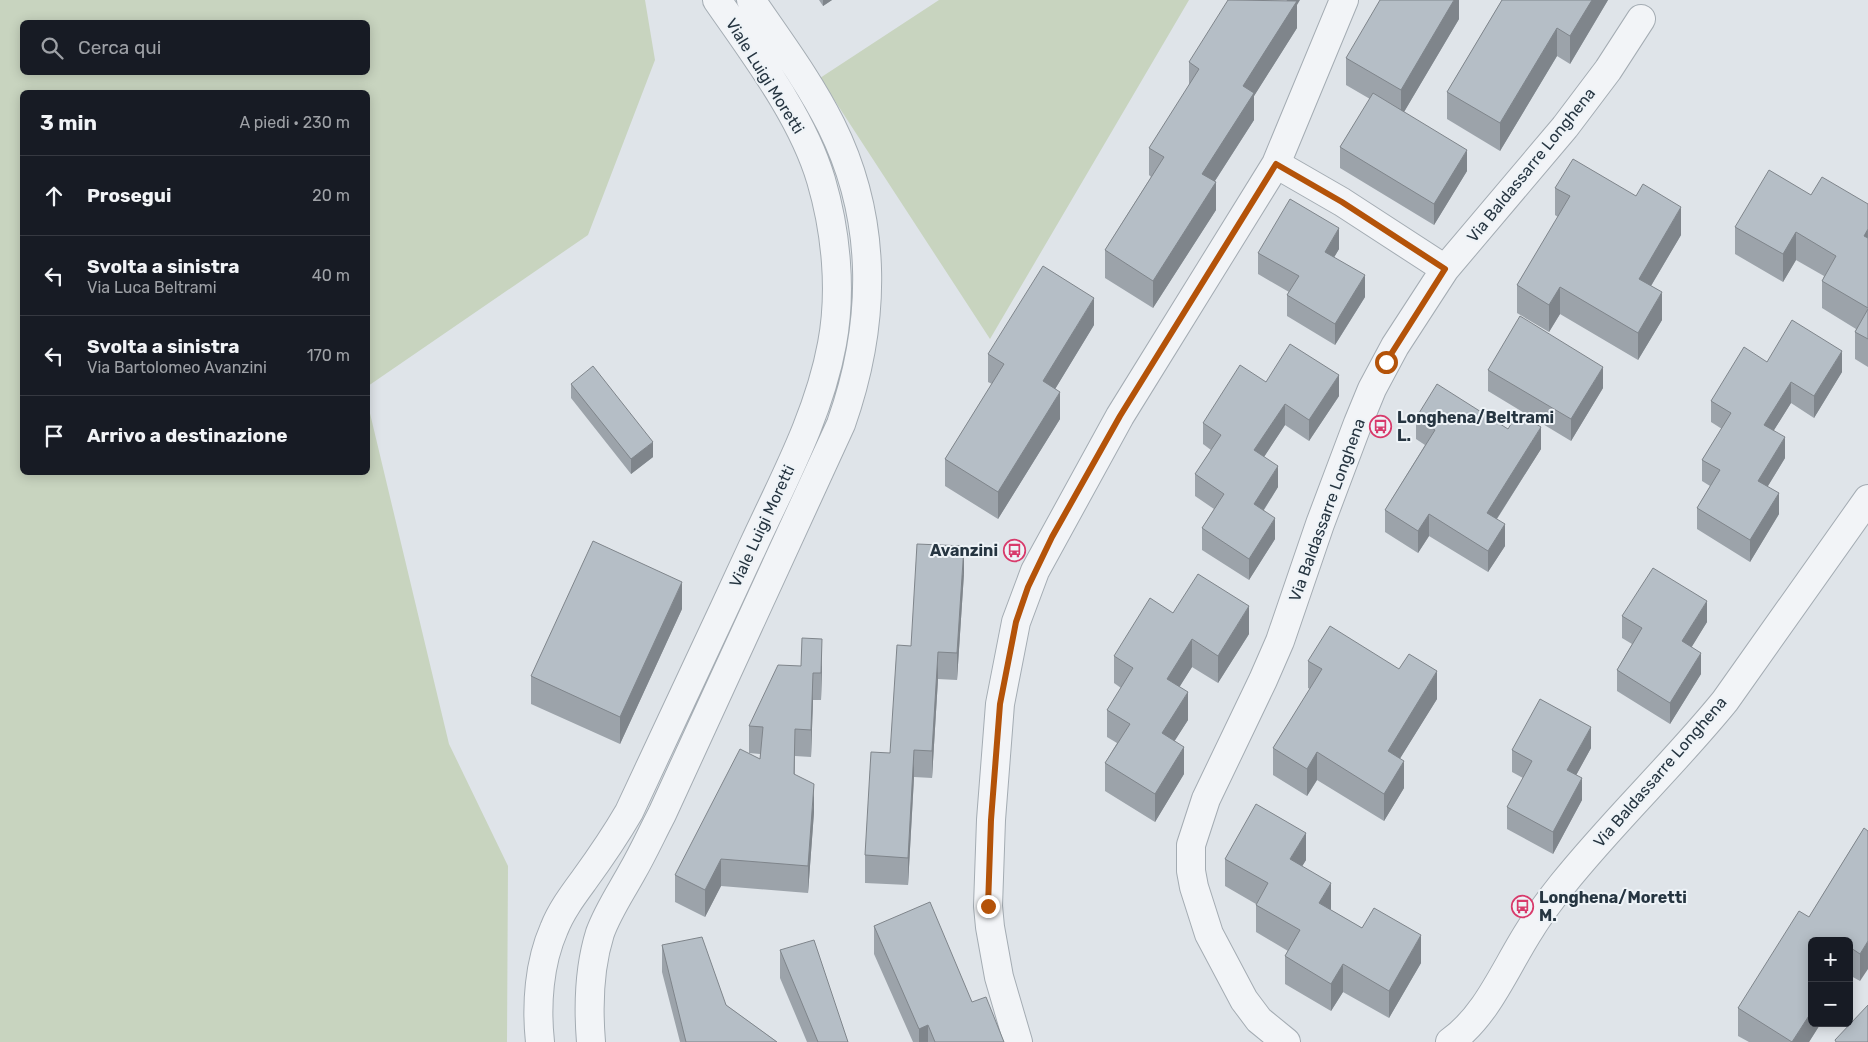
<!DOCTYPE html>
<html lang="it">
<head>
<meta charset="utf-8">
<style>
	:root { --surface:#171b24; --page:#20242c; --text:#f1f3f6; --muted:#9ea1a6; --line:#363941 }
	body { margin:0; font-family:Rubik,sans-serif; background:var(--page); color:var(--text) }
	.controls { position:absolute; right:15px; bottom:15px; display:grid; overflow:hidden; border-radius:8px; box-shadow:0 2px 12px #0003 }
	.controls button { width:45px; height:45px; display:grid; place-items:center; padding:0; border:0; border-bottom:1px solid var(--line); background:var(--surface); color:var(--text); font:25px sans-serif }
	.stop { position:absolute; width:15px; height:15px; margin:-11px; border:4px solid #b45309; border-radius:50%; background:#fff }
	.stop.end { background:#b45309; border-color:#fff; box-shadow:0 1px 5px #0008 }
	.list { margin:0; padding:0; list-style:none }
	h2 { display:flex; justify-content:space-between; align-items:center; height:65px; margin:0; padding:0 20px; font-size:21px }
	h2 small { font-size:16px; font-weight:400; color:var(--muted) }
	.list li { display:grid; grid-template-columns:32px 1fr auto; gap:15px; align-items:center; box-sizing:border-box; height:80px; padding:0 20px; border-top:1px solid var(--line) }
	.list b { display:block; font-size:19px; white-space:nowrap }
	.list p { margin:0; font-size:16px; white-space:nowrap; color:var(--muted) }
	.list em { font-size:16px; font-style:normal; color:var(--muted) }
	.icon { flex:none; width:28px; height:28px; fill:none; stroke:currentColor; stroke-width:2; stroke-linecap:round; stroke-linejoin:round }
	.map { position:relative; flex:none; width:1868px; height:1042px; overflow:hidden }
	.search { position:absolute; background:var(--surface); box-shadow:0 2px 12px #0003; left:20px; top:20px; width:350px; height:55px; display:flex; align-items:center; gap:12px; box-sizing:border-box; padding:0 18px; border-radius:8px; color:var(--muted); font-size:19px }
	.panel { position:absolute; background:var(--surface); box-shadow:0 2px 12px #0003; left:20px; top:90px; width:350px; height:385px; border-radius:8px }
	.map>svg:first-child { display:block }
	.green { fill:#c8d4bf; fill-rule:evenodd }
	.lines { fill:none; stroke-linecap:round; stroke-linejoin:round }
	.minor-casing { stroke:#a4acb3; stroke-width:30 }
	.minor { stroke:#f2f4f7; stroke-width:28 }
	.wall { fill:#9ca3aa }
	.shaded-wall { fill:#7f858b }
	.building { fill:#b5bec6; stroke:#7f858b }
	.route { stroke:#b45309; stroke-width:6 }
	.labels { text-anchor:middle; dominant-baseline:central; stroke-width:4; stroke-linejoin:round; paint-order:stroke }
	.street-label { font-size:16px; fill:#263541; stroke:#eef3f7 }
	.poi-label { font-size:16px; font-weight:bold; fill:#263541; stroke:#eef3f7; text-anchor:start }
</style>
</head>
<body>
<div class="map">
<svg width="1868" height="1042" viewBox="0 0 1868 1042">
	<rect width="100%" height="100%" fill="#dfe4e9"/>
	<path class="green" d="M0,0H645L655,60L588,235L368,386V92H22V472H368V405L449,744L508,866L507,1042H0ZM22,22H368V72H22Z
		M939,0H1189L990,339L820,78Z"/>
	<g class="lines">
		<defs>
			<path id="minor" d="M1276,164L1342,202L1445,269
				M540,1042C536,1005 539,963 554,929C561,911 573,895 584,880C600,858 615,836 629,812C670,724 712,635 753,546C783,481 819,415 832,344C842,291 836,231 821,180C802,116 755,55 717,0
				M591,1042C588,1005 589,968 600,933C608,911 621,892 632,872C643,853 652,833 662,814L841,424C876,325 879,221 831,125C809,81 779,41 751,0
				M1018,1042L999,977L990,927L988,906L991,820L1000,704L1016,622L1035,571L1120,416L1276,164L1344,0
				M1286,1042L1259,1020L1244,1000L1209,934L1194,887L1191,871V845L1206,799L1263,680L1280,641L1320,524L1358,423L1372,389L1395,346L1445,269L1565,127L1608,70L1641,19
				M1450,1042C1488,1015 1506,966 1531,928C1540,913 1551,899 1562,885C1613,821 1673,765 1725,701L1868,499"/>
		</defs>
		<use href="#minor" class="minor-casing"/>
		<use href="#minor" class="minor"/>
	</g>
	<path class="wall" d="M819,0H832L823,6Z
		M1459,0V19L1404,112L1467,171L1434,225L1340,168V147L1370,99L1346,85V58Z
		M1502,0H1608L1570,64L1557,56L1500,151L1447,119V92Z
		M1297,5V28L1254,96V120L1215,181L1216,210L1153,308L1105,278V250L1151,177L1149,175V148L1189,86V62Z
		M1555,188L1681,235L1651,286L1662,320L1638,360L1560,314L1549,332L1517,313V285L1558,217L1555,215Z
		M1811,195L1868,204V367L1855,359V332L1856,329L1822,308V281L1824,276L1796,260L1783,282L1735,254V227Z
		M1339,249L1334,257L1365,297L1335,345L1287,316V295L1289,292L1258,274V253Z
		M1094,325L1055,389L1060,419L998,519L945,486V459L992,384L988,382V354Z
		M1767,362L1842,372L1814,418L1791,403L1774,430L1785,458L1768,486L1779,514L1750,562L1697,529V508L1710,486L1702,481V460L1722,429L1711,422V401Z
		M1488,370L1603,388L1571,441L1488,391Z
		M1266,382L1339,396L1309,441L1285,425L1264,457L1278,487L1264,510L1275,539L1249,580L1202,550V528L1214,509L1195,496V474L1211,450L1203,444V423Z
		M571,384L653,457L631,474L571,398Z
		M1416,418L1508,429L1541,449L1497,519L1505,546L1488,572L1429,536L1418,553L1385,532V510L1425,445L1416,439Z
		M964,573L957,680L938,679L932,778L914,777L908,885L865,883V855L890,753Z
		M682,609L620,744L531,704V676Z
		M1173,613L1249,634L1218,683L1192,667L1179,687L1188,720L1174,741L1184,774L1155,822L1105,791V763L1117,743L1107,737V710L1121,688L1114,683V656Z
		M1622,616L1707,622L1691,647L1701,674L1670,724L1617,691V670L1632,644L1622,638Z
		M1308,661L1437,699L1400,758L1404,788L1384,821L1317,780L1307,796L1273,775V748L1310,689L1308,688Z
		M801,666H822L821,700H813L811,757L795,756L794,775L814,812L808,893L721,886L705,917L675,902V875L760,759V754L749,753V726Z
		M1591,748L1576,775L1582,800L1553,854L1507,829V807L1523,778L1512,772V750Z
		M1864,828L1860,981L1851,976L1812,1023H1821L1809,1042H1749L1738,1036V1008L1809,917Z
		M1225,859L1306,860L1302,866L1331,910L1421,963L1389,1018L1343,992L1331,1011L1285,984V956L1288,951L1256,932V904L1225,886Z
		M874,926L972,1002L1004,1042H913L874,954Z
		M662,945L726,1005L777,1042H680L662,972Z
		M780,950L848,1042H807L780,978Z"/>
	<path class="shaded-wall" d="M823,0H832L823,6Z
		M1287,0H1300L1297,5V28L1254,96V120L1202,201V174L1243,86Z
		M1454,0H1459V19L1401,117V90Z
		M1592,0H1608L1570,64V36Z
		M1557,28V56L1500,151V123Z
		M1467,150V171L1434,225V204Z
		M1216,182V210L1153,308V281Z
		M1681,207V235L1639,306V279Z
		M1339,228V249L1325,273V252Z
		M1868,229V256L1864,236Z
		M1796,232V260L1783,282V254Z
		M1365,275V297L1335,345V324Z
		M1560,287V314L1549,332V305Z
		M1662,292V320L1638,360V333Z
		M1094,298V325L1043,409V381Z
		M1842,351V372L1814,418V396Z
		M1603,367V388L1571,441V419Z
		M1339,375V396L1309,441V420Z
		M1791,382V403L1764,446V425Z
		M1060,392V419L998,519V492Z
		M1285,404V425L1254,472V450Z
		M1541,427V449L1487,534V513Z
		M1785,437V458L1758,502V481Z
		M653,442V457L631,474V459Z
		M1278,466V487L1254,525V504Z
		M1779,493V514L1750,562V540Z
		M1429,514V536L1418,553V531Z
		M1275,518V539L1249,580V559Z
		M1505,524V546L1488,572V551Z
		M964,546V573L957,680V653Z
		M682,582V609L620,744V717Z
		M1707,601V622L1682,663V641Z
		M1249,606V634L1218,683V656Z
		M822,639V666L821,700V673Z
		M1192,639V667L1167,707V679Z
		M938,652V679L932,778V751Z
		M1701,653V674L1670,724V703Z
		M1437,671V699L1388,778V751Z
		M813,673V700L811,757V730Z
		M1188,692V720L1162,761V733Z
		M1591,727V748L1567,792V770Z
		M795,729V756L794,801V774Z
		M1184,747V774L1155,822V794Z
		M914,750V777L908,885V858Z
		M1317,752V780L1307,796V769Z
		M1404,761V788L1384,821V794Z
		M1582,778V800L1553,854V832Z
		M814,784V812L808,893V866Z
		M1306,833V860L1290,886V859Z
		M721,859V886L705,917V890Z
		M1331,883V910L1319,903Z
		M1421,935V963L1389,1018V991Z
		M1868,941V969L1860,981V954Z
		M1851,948V976L1849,978V951Z
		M1343,964V992L1331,1011V984Z
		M1812,1011V1023H1821L1809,1042H1792Z
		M928,1025V1042H919V1029Z"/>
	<path class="building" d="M1228,0L1297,1L1243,86L1254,93L1202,174L1216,182L1153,281L1105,250L1164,157L1149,148L1199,69L1189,62Z
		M1380,0H1454L1401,90L1346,58Z
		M1502,0H1592L1570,36L1557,28L1500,123L1447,92Z
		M1373,93L1467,150L1434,204L1340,147Z
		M1573,159L1636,196L1643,184L1681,207L1639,279L1662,292L1638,333L1560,287L1549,305L1517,285L1570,196L1555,188Z
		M1769,170L1811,195L1822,177L1868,204V229L1864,236L1868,238V308L1822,281L1836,256L1796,232L1783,254L1735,227Z
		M1290,199L1339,228L1325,252L1365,275L1335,324L1287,295L1299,276L1258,253Z
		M1043,266L1094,298L1043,381L1060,392L998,492L945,459L1004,364L988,354Z
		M1868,309V339L1855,332Z
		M1520,316L1603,367L1571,419L1488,370Z
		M1792,320L1842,351L1814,396L1791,382L1764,425L1785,437L1758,481L1779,493L1750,540L1697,508L1720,470L1702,460L1731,413L1711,401L1744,347L1767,362Z
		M1290,344L1339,375L1309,420L1285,404L1254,450L1278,466L1254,504L1275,518L1249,559L1202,528L1224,494L1195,474L1221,435L1203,423L1240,365L1266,382Z
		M593,366L653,442L631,459L571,384Z
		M1437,384L1508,429L1518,413L1541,427L1487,513L1505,524L1488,551L1429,514L1418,531L1385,510L1435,430L1416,418Z
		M593,541L682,582L620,717L531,676Z
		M917,544L964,546L957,653L938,652L932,751L914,750L908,858L865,855L871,752L890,753L897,645L911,646Z
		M1653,568L1707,601L1682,641L1701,653L1670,703L1617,670L1642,628L1622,616Z
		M1198,574L1249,606L1218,656L1192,639L1167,679L1188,692L1162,733L1184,747L1155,794L1105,763L1130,724L1107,710L1133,668L1114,656L1150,598L1173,613Z
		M1330,626L1399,669L1409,654L1437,671L1388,751L1404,761L1384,794L1317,752L1307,769L1273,748L1322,669L1308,661Z
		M802,638L822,639L821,673H813L811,730L795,729L794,774L814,784L808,866L721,859L705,890L675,875L740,749L760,759L763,727L749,726L778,665L801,666Z
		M1540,699L1591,727L1567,770L1582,778L1553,832L1507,807L1532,761L1512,750Z
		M1256,804L1306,833L1290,859L1331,883L1319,903L1362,928L1374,908L1421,935L1389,991L1343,964L1331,984L1285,956L1300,930L1256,905L1268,883L1225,859Z
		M1864,828L1868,831V941L1860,954L1851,948L1849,951V941H1812V1011L1792,1042L1738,1008L1799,911L1809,917Z
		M930,902L972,1002L986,997L1004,1042H935L928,1025L919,1029L874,926Z
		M702,937L726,1005L777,1042H686L662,945Z
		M814,940L848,1042H818L780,950Z
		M1868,1005V1042H1836L1835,1040Z"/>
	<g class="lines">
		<path class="route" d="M988,906L991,820L1000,704L1016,622L1028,587L1052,537L1120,416L1276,164L1342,202L1445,269L1386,362"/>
	</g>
	<defs>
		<symbol id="bus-ring" viewBox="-11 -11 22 22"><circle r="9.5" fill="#eef3f7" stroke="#d83a6b" stroke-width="1.5"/><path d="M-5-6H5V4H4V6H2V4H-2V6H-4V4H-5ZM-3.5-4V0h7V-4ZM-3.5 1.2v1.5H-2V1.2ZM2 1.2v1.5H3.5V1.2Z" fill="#d83a6b"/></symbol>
	</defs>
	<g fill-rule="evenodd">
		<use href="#bus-ring" x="1368" y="414" width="25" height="25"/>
		<use href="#bus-ring" x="1002" y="538" width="25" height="25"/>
		<use href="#bus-ring" x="1510" y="894" width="25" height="25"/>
	</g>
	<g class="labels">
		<g class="street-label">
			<text transform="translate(765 76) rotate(58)">Viale Luigi Moretti</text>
			<text transform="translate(1531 165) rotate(-51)">Via Baldassarre Longhena</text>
			<text transform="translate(1327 510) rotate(-70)">Via Baldassarre Longhena</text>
			<text transform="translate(762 526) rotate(-65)">Viale Luigi Moretti</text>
			<text transform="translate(1660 772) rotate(-49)">Via Baldassarre Longhena</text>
		</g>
		<g class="poi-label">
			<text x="1397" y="417">Longhena/Beltrami<tspan x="1397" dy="18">L.</tspan></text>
			<text x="998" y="550" text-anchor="end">Avanzini</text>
			<text x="1539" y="897">Longhena/Moretti<tspan x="1539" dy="18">M.</tspan></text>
		</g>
	</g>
</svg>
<div class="controls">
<button>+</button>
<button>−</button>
</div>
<div class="stop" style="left:1386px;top:362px"></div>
<div class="stop end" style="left:988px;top:906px"></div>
<div class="search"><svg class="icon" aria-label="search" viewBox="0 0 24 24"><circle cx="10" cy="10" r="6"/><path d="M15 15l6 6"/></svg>Cerca qui</div>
<section class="panel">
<h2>3 min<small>A piedi · 230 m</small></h2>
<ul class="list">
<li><svg class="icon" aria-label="ahead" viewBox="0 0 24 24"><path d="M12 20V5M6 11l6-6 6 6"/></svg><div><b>Prosegui</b></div><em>20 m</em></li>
<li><svg class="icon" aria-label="left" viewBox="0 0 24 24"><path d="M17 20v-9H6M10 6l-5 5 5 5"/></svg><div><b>Svolta a sinistra</b><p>Via Luca Beltrami</p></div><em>40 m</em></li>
<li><svg class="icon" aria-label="left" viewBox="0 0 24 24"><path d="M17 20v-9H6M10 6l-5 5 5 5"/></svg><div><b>Svolta a sinistra</b><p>Via Bartolomeo Avanzini</p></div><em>170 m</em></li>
<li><svg class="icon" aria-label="arrive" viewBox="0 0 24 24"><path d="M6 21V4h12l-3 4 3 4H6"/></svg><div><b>Arrivo a destinazione</b></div></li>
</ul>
</section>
</div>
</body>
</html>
